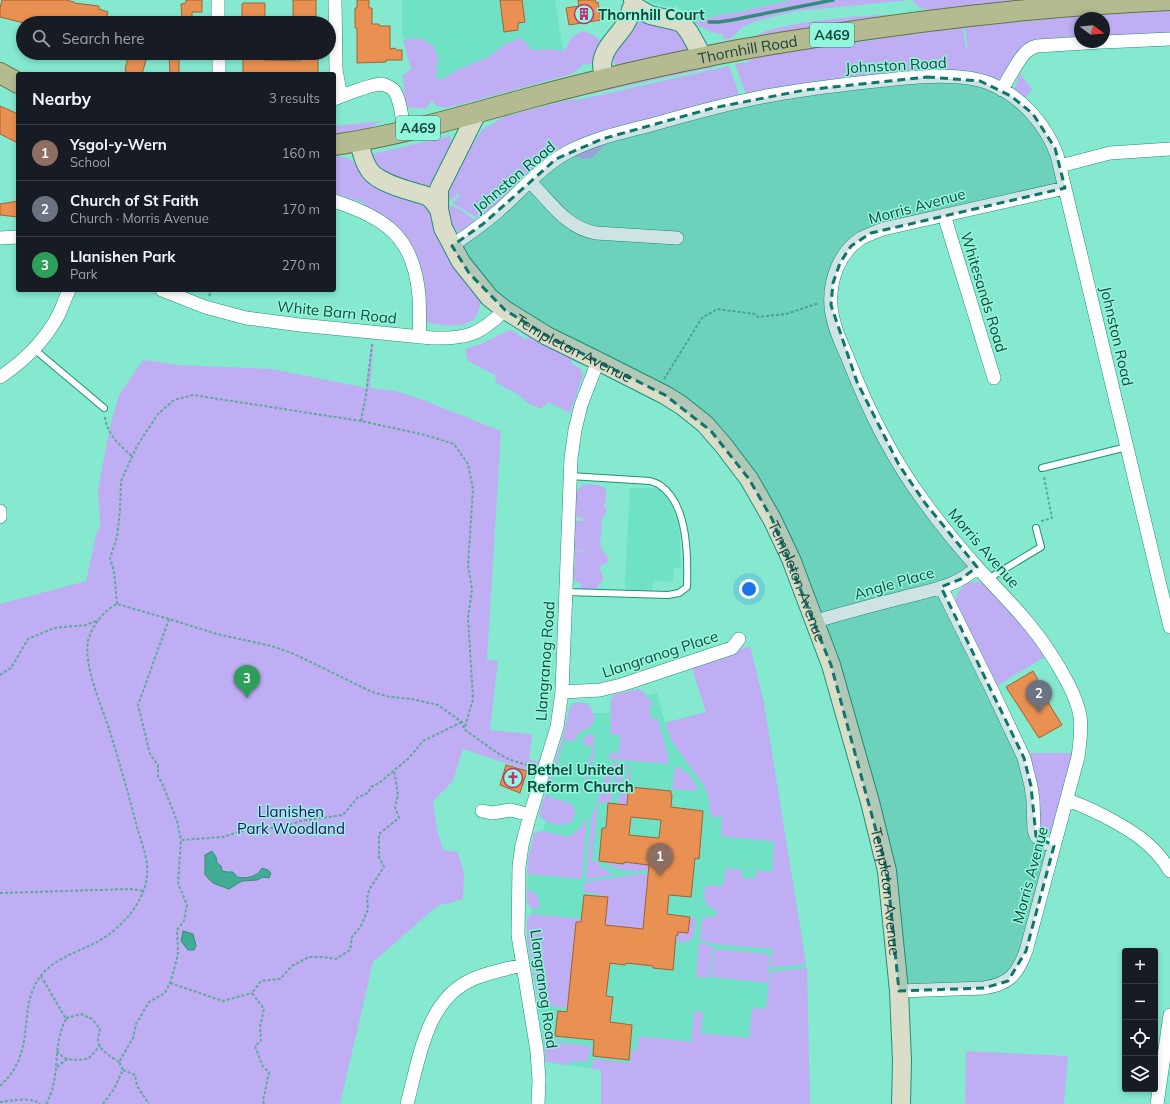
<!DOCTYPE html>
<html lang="en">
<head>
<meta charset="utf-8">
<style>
	:root { --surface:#171b24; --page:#20242c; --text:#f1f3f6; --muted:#9ea1a6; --line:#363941; --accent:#bc3576 }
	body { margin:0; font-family:Mulish,sans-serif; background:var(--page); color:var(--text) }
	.controls { position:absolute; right:12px; bottom:12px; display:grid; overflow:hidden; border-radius:4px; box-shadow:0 2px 6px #0003 }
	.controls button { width:36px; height:36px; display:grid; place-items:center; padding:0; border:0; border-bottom:1px solid var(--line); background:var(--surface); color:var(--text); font:20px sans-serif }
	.compass { position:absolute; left:1074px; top:12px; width:36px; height:36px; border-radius:50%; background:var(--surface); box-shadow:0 2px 6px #0003; rotate:106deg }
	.you { position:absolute; left:749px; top:589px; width:14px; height:14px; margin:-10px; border:3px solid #fff; border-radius:50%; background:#1a73e8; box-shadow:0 0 0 6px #1a73e833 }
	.badge { display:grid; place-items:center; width:26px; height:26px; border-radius:50%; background:var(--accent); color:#fff; font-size:13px; font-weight:700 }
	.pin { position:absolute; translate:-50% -33px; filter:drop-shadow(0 1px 2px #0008) }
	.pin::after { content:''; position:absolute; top:21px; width:14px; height:12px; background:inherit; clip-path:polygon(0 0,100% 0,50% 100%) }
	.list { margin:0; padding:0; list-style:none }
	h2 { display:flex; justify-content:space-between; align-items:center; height:52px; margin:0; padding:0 16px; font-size:17px }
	h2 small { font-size:13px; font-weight:400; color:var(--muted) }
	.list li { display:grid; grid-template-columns:26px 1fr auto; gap:12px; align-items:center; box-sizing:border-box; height:56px; padding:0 16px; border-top:1px solid var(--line) }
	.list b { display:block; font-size:15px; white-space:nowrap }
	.list p { margin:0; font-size:13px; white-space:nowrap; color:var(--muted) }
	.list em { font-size:13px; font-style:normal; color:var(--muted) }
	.icon { flex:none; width:22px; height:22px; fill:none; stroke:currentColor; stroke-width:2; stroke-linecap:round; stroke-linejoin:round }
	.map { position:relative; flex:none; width:1170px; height:1104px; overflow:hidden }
	.search { position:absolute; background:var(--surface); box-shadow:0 2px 6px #0003; left:16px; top:16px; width:320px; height:44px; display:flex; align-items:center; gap:10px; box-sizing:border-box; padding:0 14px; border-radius:22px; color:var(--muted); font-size:15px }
	.panel { position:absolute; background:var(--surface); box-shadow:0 2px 6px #0003; left:16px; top:72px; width:320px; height:220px; border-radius:4px }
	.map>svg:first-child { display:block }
	.built { fill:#6fe1c5 }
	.green { fill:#bfaef4 }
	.water { fill:#40ac93; stroke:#348d78 }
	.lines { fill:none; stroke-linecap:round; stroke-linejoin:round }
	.stream { stroke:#348d78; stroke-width:3.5 }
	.building { fill:#e89152; stroke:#a26234; fill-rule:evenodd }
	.lane-casing { stroke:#209079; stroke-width:8 }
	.street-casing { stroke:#209079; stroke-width:14 }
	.secondary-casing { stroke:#209079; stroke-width:20 }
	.primary-casing { stroke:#5f7442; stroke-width:22 }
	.path { stroke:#5caa96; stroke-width:2; stroke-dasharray:3 2; stroke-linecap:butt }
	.lane { stroke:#fff; stroke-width:6 }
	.street { stroke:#fff; stroke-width:13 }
	.secondary { stroke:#daddc8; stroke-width:18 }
	.primary { stroke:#b5bb91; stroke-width:20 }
	.marked { fill:#0f766e; fill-opacity:0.2; stroke:#0f766e; stroke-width:3; stroke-dasharray:8 5; stroke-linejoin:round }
	.labels { text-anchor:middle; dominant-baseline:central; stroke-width:3; stroke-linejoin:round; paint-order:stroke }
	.shield { fill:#92f7dc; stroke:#3d7a6b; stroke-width:1 }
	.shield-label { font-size:14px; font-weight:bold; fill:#19453a }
	.poi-label { font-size:15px; font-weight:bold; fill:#19453a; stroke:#92f7dc; text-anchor:start }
	.street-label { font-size:15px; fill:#19453a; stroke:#92f7dc }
	.park-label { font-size:15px; fill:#380273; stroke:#92f7dc }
</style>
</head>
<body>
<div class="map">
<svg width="1170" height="1104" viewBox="0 0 1170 1104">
	<rect width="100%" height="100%" fill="#85e9cf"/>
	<path class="built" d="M402,0H555L565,64L431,91L414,66L402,33Z
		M648,0H792L698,20L675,5L674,8L652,3Z
		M630,488H656L663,492L670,502L679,525L681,568H674L673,582L653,581L652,591L626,590L625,580Z
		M750,646L764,704L806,964L810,1104H601V1070L546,1062L541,1021L527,938V919L531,914V908L527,903L528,859L534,833L543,831L546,821L542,819L539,815L564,733L570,706L573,703L583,702L588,704L591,708L592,713H610L611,699L614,695L638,689L647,695L657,693L665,723L705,712Z"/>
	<path class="green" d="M792,0H1035L936,10C925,9 919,10 912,0L796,11L760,20L747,25L740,29L731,38L723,40V34C711,34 702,27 694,22L728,13L729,14Z
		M1170,11V34L1104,38V18H1080V39L1051,40L1001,79L998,80L945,82L746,95L735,64L748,62L751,59L736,62L735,60L854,36L860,42L874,40L877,37L876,34L1076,14L919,32H926L963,27L966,49L968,48L965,27L1093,15Z
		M902,14L904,15L814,29L755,37C764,30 776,28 787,26C825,18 863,16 902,14Z
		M638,18L678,28L688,46L687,50L624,66L616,65L610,59Z
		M582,31C592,34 598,36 603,45C599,57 599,66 584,64L572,74L459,105C449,107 437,111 432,100L426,109L407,107L405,103L403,75L411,69L403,40L419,38L433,45L438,58L436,77L441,80L457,70L488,57L507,43L521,38L532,50L553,49L561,51L566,48L572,37Z
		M713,64L714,67L576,97V95Z
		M729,66L740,97L646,129L607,143L593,157L584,159L573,156L566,149L481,220L452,203L459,197V193L443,206L447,184L482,130L485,127C492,126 497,120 504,117C526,110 550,105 573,99L578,100Z
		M1020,73L1032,90L1023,100L1014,90Z
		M380,121L375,125L371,127V130L334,137V126Z
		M450,136L452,146L431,188L428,189L383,178L372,157V154Z
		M335,156L348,158L354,163L357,161L431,206L482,301C478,307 479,314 475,318C465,329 438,326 426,322L419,267L366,209L364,203L334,193V162Z
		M449,205L461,210L476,221C467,228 462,233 451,231L444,210Z
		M522,329L582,362L581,365L572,360L571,363C576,367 583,368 583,375L570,413L549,402L540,409L526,402L523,398L514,392L496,383L495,375L468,361L465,349L481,344L509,330L513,331L526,340L528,337L520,332Z
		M371,345H374L370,388L395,391L423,400L501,431L487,660L498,661L490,730L532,734L529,759L539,762L535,773L463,749L453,781L433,801L437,829L443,850L458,852L464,874L463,899L437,906L373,962L340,1104H0V604L86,581L96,535L100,526L98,489L110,427L119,395L143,360L179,365L272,369L366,388Z
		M584,484C592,485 601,483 606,490V502L603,504L607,509L606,513L602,519L601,535L600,543L602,549L609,559L607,563L601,565L600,570C603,577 606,581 598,585L596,592L582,591L580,584L575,581L574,577L575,552L585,551L584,550L576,551L571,543L573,524L576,523V521H582L584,519L582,518L576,517V511L573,507C574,499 576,488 584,484Z
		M970,582H978L985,583L1026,629L1046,656L995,687L955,602C957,592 962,586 970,582Z
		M750,646L764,704L806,964L770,968L773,949L714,944L700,940L702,918L716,916L717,911C702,904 704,900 705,886H721L724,883L726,868L742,870V878L755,879L756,871L772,872L774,842L721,836L722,817H711L708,795L704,786L671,740L665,723L706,712L691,666Z
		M638,689L643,692L649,700L652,699V702L649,711L652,719L657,718L668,755V764L609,759V753H619L620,735L610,734L611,699L614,695Z
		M576,702L588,704L591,708L592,713H595C594,736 581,722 574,742L564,739L548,797C555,800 566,800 572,805C578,811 574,821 568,824C559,827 544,821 539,815L564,733L570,706Z
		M590,733L594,736V756L587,786L584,785L593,747L582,744L584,738Z
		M1026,753H1073L1051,833L1045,835L1041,833Z
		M608,763L614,794L609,803L598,802L592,861L600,862L599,866L614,875L586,879L591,819L600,793Z
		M613,763L627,764L618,792H617Z
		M631,765L627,805L618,804V801Z
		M675,767C685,768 693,779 698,788L695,791L672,789Z
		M587,817L582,879L527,874L528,859L534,833C559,826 567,853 587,817Z
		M608,862L623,865L624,862L656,865C642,875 623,872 608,865Z
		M639,874H648L643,929L605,925V924L601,923V894L583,892L585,882Z
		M527,890C538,891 540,900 539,909L531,908L527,903Z
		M531,914L582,919L581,922H576L568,997L578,1009L539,1005L527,938V919Z
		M690,917L696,918L694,936L688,942H677L678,932L688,933Z
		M699,942L713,947L709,978L696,977Z
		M714,949L770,954L768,983L711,977Z
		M807,968L810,1104H601V1070L592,1069L593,1059L630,1063L632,1050L638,1049L639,1036L691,1042L694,1011L703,1012L701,1033L749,1038L752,1008L766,1009L770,972Z
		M543,1034L555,1035V1042L591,1046L590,1056H588L587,1062L577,1061L568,1063V1065L546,1062Z
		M966,1051L1068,1056L1064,1104H965Z"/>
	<path class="water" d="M212,851L216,857L217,863L221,866L222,871L227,872H233L237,877C247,879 257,877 262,868L268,870L271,873L269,878L263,877L257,880L242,881L229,889L213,883L205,875V855Z
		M183,931L193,934L196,946L194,950H188L181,941Z"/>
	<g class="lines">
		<path class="stream" d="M709,22H719L732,20L833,0"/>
	</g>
	<path class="building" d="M2,0H66L74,2V3L99,6V9L108,12L105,23H24L0,17V8Z
		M186,0H202V12H192V19H182L181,4L186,3Z
		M293,0H316V23H293Z
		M357,0H369V8H372V24H379V26H390V49L395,48L396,50H402V60H386V62L357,63V28H355V8H357Z
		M500,0H522L525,22L518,23V30L504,32Z
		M578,0H595L596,3L598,2L601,20L569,25L566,8L579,6Z
		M243,3H265V23H242V4Z
		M129,53H148L142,74H134L126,72L125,70Z
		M169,53H179V74H170Z
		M243,53H263V60L300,61V57H306V53H316V57H318V74H243Z
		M0,106L18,114V143L0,134Z
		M18,201V217L0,215V204Z
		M1033,671L1042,687L1040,689L1062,725L1039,738L1006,687Z
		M506,765L527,771L520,793L500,785Z
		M630,787L671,791V795H672L671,807L703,811L699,859L695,858L691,897L669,895L667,914L690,917L688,933L678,932V935H676L673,970L653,968V966L626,963L625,965L610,963L606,996L613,997L610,1022L632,1025L629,1060L593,1056L594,1040L555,1036L558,1011L567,1012L576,922H581L584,895L608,897L605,925L643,929L649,865L624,862V864L599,861L602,828H606L608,803L627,805L628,790H630ZM631,817L661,820L659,838L629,835Z"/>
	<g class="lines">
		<defs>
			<path id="lane" d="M34,349L104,408
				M1042,468L1127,447
				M988,579L1041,547L1036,528
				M566,592L668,595L679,593L687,587C688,557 688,505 661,486C658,483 653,482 650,481L570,476"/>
			<path id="street" d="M218,0V23
				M335,0L336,70L341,96
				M1104,42L1170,39
				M219,53V74
				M1002,90C1008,79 1018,60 1026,52C1029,49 1033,47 1037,46L1101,42
				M334,99C344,95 372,84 382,84C386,85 393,88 395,92C401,101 402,120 404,131
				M1060,166L1110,153L1170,149
				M530,182C551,202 566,228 596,233L677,238
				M334,201C387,218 414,238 419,296C420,310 419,323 420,337
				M944,215L994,378
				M0,238L18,237
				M452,246C467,235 482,225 496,213C518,194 541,167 566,153C592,139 622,132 651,125C689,114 728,103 767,96C806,89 846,84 886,80C917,77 962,72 991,84C1022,97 1046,125 1057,155L1170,627
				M162,290L205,307L246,318L300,325L432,338C467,339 479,335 505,310
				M0,377C24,361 44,342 58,316C62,308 65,299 69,290
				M0,511V517
				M941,587L992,690L1024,758L1031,786L1033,800L1034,830L1036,836L1045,843L1054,846
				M816,621C844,613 873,605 901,598C927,591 958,587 977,567
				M562,692L600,690L621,685L732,648L739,639
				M1067,800C1080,804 1092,810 1104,816C1131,830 1154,844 1170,871
				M482,811L492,813L511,810L530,815
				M899,991L984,988C1009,984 1017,975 1026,951L1078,757C1080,743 1082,729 1080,716C1077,697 1061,669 1050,653C1030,621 1002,595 977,567C959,547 941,525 925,503C892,459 867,408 847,356C840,341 832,323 831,306C829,281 839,253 860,239C867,235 875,232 883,229L1065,188
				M407,1104C419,1060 426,999 473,979C489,972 506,969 523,965
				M538,1104L539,1080L537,1051L518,935L519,867L522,845L530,815L557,727L562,692L571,458L575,430L581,405L598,361
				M1157,1104L1170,1015"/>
			<g id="secondary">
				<path d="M634,6L650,15L676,21L682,23L689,32L703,57"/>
				<path d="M605,79C604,74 602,69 602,64C603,43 629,30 631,9L634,6L633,0"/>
				<path id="s1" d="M477,113L439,189V209L443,228L461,262L489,297L505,310L547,336L598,361L665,395L681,405L705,424L724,446L749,479L772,519L791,559L831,665L870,802L887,871L899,991L902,1061L901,1104"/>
				<path d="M359,141C361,151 364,163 370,171C380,184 411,191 427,196L432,200L439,209"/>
			</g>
			<g id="primary">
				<path d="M0,73L18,83"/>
				<path id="s2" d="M334,145C402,135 467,115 533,97C590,82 647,68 704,57C743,48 782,43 822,36C937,18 1053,5 1170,0"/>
			</g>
		</defs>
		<use href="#lane" class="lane-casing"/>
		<use href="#street" class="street-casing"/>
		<use href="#secondary" class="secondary-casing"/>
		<use href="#primary" class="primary-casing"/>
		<path class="path" d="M209,296L212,290
			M664,379L702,318L717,309L755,314L758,317L786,314L819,303
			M105,417C107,434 120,446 132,456
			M361,421L366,395L372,344
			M1041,521L1052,518L1044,477
			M117,604L114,571L110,558L117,537L120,511L121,481L137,446L158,414L174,400L193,395L361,421L425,435L454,444L468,464L473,489L468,565L472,590L468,617L473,699L465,727
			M169,619L138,705L150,754L158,765V776L162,783L177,821L181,840
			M0,675L11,668L28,639L54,628L86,625L99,620
			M0,893L129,889L145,891
			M41,976L66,1019C51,1047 62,1076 46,1104
			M170,983L223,1001L252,993
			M66,1018L81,1014L92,1019L100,1029C99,1033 98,1038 98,1042C100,1050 112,1058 119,1062
			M57,1051C65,1062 76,1060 88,1059L100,1046
			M57,1067L67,1059
			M123,1070L135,1075L137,1086L149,1104
			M0,1086C8,1078 15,1070 19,1059C29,1035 23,1007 36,983C48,960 76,953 97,942C124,927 150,897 147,865C146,853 140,839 137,827C128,792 118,757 107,723C99,699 84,666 88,641C91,627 104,610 117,604L169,619L217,634L271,646L292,653L372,692L391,697L412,699L438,705L462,722L464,729L496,752L508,759L533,767
			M0,1102C11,1101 31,1096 40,1104
			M103,1104L114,1089L123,1070L119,1062L133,1038L136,1024L149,1002L165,993L170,983L174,970L178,954L177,930L184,921L187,905L178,883L181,840L223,837L245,830L285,827L300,821L343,815L357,798L368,793L371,787L379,783L409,758L423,741L462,722
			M264,1104L263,1101L269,1072L263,1067L255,1046L261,1041L260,1027L264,1009L252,993L261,981L280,979L292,966L309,957H323L336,959L350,950L352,937L361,926L368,909L367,899L369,890L384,867L379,857V834L399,818L395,807L398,795L394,770"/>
		<use href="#lane" class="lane"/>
		<use href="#street" class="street"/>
		<use href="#secondary" class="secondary"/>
		<use href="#primary" class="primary"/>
	</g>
	<path class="marked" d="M927,77L980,81L1011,96L1033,114L1055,148L1065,188L871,233L851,246L840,263L833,283L831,305L857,382L899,465L925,503L977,567L961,579L941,587L1024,758L1031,786L1036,836L1054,846L1026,951L1008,981L984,988L899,991L887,871L831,665L772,519L749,479L711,431L665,395L547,336L505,310L469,273L452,246L483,224L556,159L602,139L713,108L805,90Z"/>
	<defs>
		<symbol id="building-ring" viewBox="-11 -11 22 22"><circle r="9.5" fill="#92f7dc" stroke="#bc3576" stroke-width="1.5"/><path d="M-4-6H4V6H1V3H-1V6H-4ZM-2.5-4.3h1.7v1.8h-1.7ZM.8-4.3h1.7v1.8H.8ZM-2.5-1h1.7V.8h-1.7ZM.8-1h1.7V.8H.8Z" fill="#bc3576"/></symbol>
		<symbol id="church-ring" viewBox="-11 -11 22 22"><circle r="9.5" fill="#92f7dc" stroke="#bc3576" stroke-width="1.5"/><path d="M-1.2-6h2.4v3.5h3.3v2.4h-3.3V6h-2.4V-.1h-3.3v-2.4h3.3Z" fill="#bc3576"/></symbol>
	</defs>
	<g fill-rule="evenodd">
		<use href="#building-ring" x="573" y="3" width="22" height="22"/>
		<use href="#church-ring" x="502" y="767" width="22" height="22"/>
	</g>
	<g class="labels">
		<g class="shield">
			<rect x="810" y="23" width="44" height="24" rx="3"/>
			<rect x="396" y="116" width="44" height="24" rx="3"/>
		</g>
		<g class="shield-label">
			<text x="832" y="35">A469</text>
			<text x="418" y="128">A469</text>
		</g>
		<g class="poi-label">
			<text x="598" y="14">Thornhill Court</text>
			<text x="527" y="769">Bethel United<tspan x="527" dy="17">Reform Church</tspan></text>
		</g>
		<g class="street-label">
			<text stroke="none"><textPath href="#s2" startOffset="425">Thornhill Road</textPath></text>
			<text transform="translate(896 65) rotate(-3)">Johnston Road</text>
			<text transform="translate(514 177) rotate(-40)">Johnston Road</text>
			<text transform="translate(917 206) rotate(-15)">Morris Avenue</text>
			<text transform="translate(984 292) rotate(73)">Whitesands Road</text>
			<text transform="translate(337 312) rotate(6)">White Barn Road</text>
			<text transform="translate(1117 336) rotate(77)">Johnston Road</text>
			<text stroke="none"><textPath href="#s1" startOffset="307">Templeton Avenue</textPath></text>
			<text transform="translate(984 548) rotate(49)">Morris Avenue</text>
			<text stroke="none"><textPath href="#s1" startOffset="643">Templeton Avenue</textPath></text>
			<text transform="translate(894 583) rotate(-16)">Angle Place</text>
			<text transform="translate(660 654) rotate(-18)">Llangranog Place</text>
			<text transform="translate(545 661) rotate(-86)">Llangranog Road</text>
			<text transform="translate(1030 875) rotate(-75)">Morris Avenue</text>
			<text stroke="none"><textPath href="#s1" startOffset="967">Templeton Avenue</textPath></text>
			<text transform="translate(544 989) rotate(82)">Llangranog Road</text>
		</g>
		<g class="park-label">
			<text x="291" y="811">Llanishen<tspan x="291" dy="17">Park Woodland</tspan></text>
		</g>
	</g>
</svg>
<div class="controls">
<button>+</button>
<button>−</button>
<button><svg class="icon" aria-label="locate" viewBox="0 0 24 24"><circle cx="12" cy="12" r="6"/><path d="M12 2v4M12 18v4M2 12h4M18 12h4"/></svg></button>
<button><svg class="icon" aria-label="layers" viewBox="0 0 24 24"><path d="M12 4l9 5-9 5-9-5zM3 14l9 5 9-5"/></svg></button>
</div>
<svg class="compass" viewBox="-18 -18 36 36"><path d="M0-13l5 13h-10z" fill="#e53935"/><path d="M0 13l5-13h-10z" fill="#9ea1a6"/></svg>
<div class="you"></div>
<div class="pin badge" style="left:660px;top:876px;background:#8d6e63">1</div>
<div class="pin badge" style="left:1039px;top:713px;background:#6b7280">2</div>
<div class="pin badge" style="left:247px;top:698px;background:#2e9e5b">3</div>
<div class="search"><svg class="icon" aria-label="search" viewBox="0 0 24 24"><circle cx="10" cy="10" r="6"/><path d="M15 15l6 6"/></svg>Search here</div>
<section class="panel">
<h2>Nearby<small>3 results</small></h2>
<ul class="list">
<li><span class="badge" style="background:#8d6e63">1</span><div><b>Ysgol-y-Wern</b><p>School</p></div><em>160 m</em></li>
<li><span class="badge" style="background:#6b7280">2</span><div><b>Church of St Faith</b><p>Church · Morris Avenue</p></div><em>170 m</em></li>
<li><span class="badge" style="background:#2e9e5b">3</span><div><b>Llanishen Park</b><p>Park</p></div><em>270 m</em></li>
</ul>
</section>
</div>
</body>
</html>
